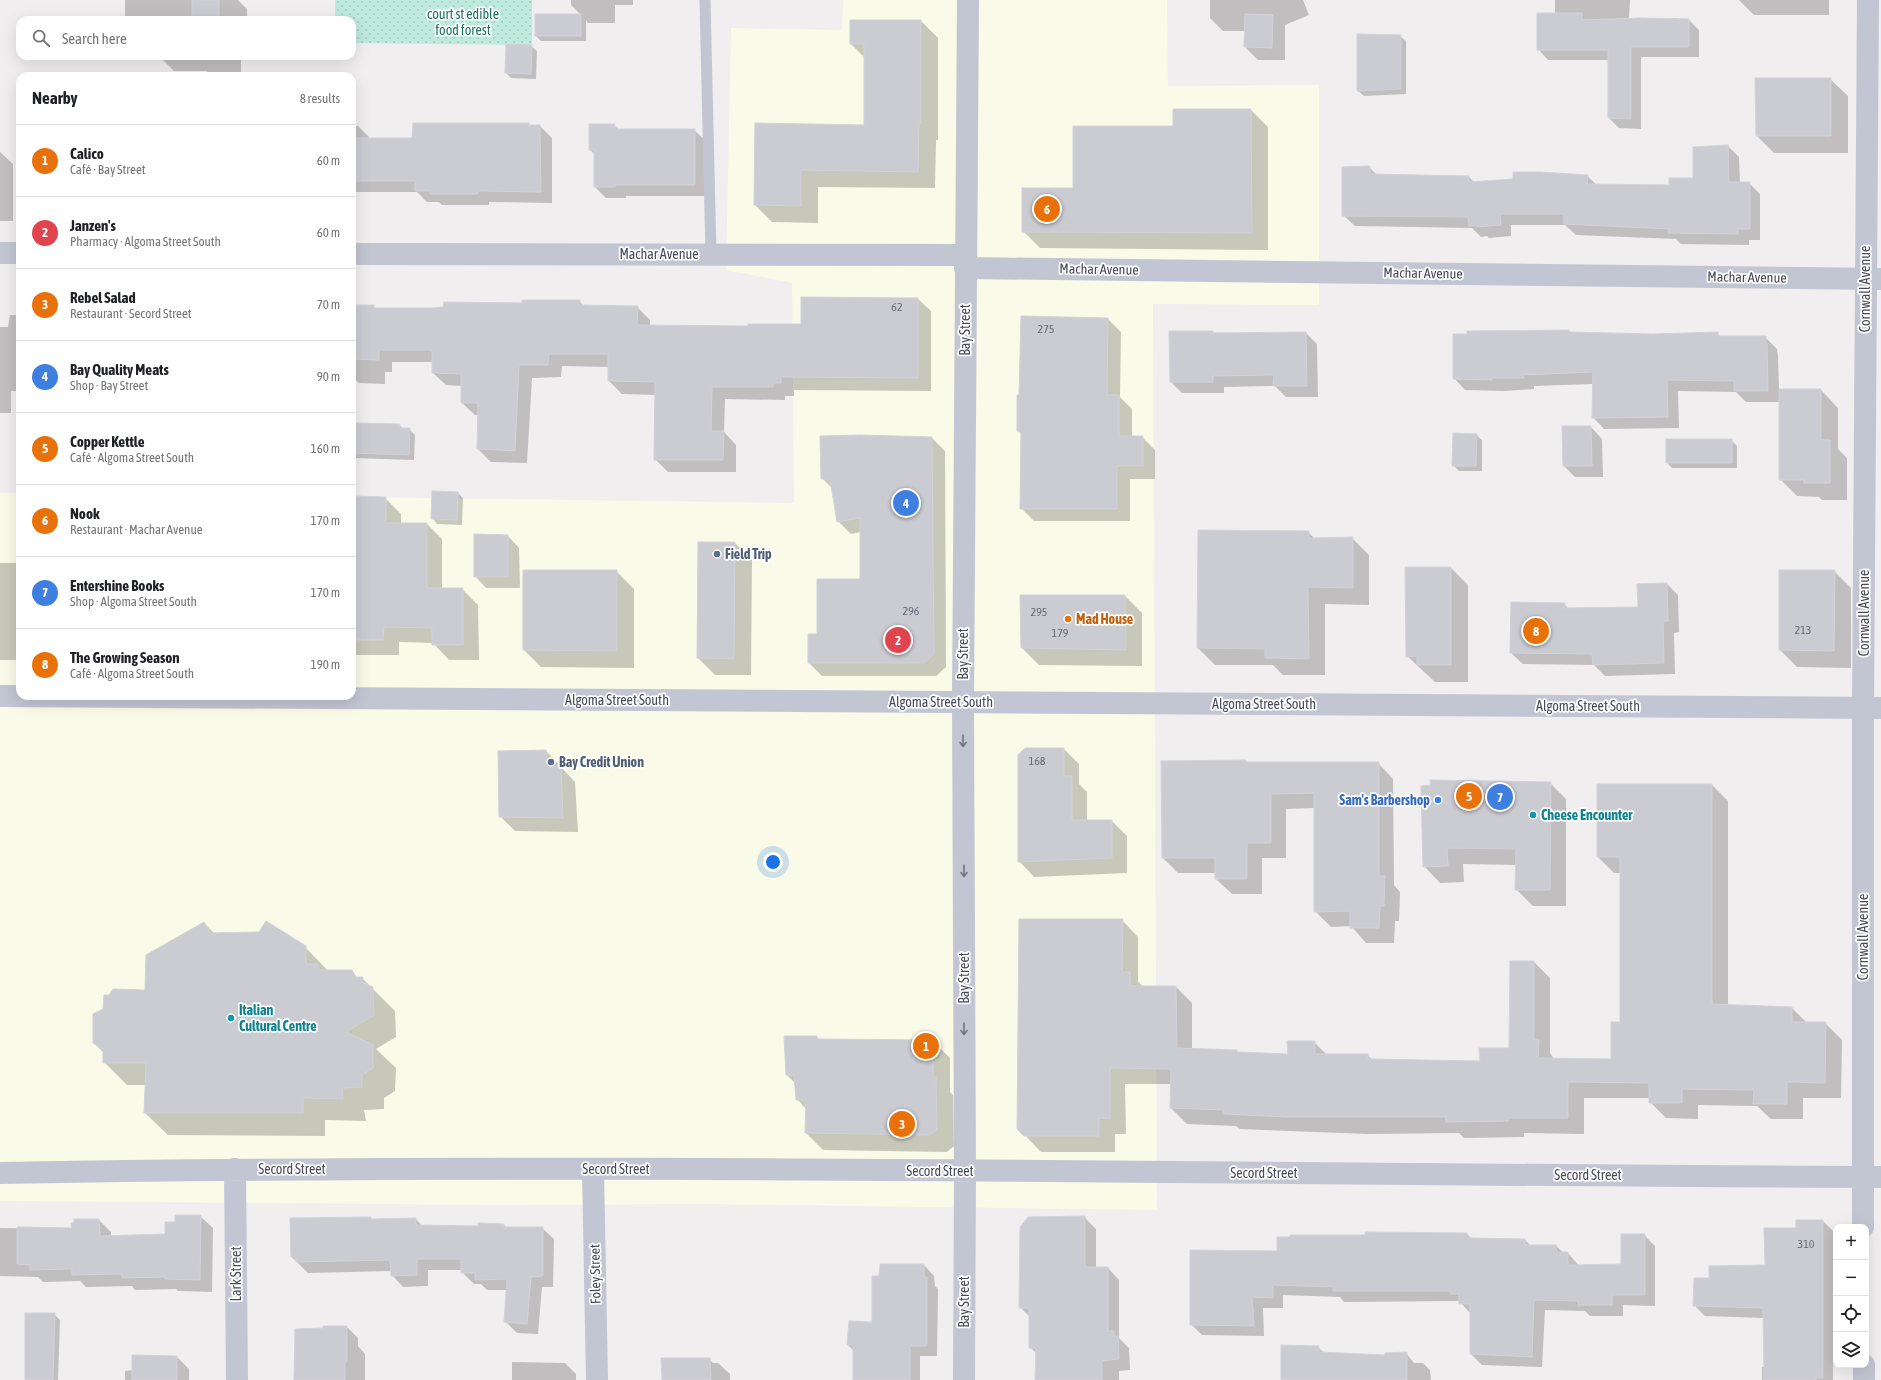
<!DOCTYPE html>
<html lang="en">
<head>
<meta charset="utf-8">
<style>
	:root { --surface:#fff; --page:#f2f2f2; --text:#202124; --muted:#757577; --line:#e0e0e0; --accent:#2563eb }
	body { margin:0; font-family:"Asap Condensed",sans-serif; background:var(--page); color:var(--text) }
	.controls { position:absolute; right:12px; bottom:12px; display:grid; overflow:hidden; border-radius:8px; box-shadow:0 4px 16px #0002 }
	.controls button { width:36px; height:36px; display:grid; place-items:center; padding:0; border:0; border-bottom:1px solid var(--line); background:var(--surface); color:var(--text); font:20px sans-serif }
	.you { position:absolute; left:773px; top:862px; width:14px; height:14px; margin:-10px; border:3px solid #fff; border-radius:50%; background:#1a73e8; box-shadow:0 0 0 6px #1a73e833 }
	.badge { display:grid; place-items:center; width:26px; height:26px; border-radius:50%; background:var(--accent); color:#fff; font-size:13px; font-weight:700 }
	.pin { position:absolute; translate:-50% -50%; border:2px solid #fff; box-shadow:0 1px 4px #0006 }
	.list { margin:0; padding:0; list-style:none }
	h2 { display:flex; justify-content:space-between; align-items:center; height:52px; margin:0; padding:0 16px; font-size:17px }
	h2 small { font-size:13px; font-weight:400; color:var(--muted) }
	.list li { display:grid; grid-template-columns:26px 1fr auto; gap:12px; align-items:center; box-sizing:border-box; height:72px; padding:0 16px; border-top:1px solid var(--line) }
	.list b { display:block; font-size:15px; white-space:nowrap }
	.list p { margin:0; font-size:13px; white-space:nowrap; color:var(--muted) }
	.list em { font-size:13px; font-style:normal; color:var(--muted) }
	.icon { flex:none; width:22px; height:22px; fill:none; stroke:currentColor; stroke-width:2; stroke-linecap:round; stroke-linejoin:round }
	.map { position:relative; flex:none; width:1881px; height:1380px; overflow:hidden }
	.search { position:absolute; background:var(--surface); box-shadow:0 4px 16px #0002; left:16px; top:16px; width:340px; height:44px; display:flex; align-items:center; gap:10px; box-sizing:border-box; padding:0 14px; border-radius:12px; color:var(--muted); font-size:15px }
	.panel { position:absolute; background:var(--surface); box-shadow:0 4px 16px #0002; left:16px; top:72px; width:340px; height:628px; border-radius:12px }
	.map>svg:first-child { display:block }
	.commercial { fill:#f9fae8 }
	.park { fill:url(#park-dots) }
	.shadow { fill:#0003 }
	.building { fill:#cbccd2; stroke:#d2d2d9 }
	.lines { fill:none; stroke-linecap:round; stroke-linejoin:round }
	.service { stroke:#c2c5d2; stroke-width:11 }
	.minor { stroke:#c2c5d2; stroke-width:22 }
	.tertiary { stroke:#c2c5d2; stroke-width:22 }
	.oneway { stroke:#727683 }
	.service-dot { fill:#5c6f8a; stroke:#fff; stroke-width:1.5 }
	.food-dot { fill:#e8710a; stroke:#fff; stroke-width:1.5 }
	.shop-dot { fill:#3f7fe0; stroke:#fff; stroke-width:1.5 }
	.culture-dot { fill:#0f9aa8; stroke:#fff; stroke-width:1.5 }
	.labels { text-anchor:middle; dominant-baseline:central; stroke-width:3.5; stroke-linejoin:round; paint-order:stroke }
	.number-label { font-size:12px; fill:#686b77 }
	.park-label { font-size:14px; fill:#1f7465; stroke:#fff }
	.street-label { font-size:14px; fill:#474b59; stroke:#fff }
	.service-label { font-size:14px; font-weight:bold; fill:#4e5e75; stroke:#fff; text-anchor:start }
	.food-label { font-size:14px; font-weight:bold; fill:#c56008; stroke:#fff; text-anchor:start }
	.shop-label { font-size:14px; font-weight:bold; fill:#366cbe; stroke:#fff; text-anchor:end }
	.culture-label { font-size:14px; font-weight:bold; fill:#0d838f; stroke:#fff; text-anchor:start }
</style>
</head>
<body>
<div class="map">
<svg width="1881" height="1380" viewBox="0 0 1881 1380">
	<defs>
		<pattern id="park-dots" width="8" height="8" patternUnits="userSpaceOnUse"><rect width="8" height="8" fill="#bfeade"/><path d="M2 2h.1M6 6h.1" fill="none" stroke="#a6cac1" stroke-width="1.8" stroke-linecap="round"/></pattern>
	</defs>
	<rect width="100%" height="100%" fill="#f0eeee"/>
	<path class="commercial" d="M843,0H1167L1168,86L1319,85V305L1153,304L1157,1210L701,1204L491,1205L0,1201V493H20V696H352V497L794,503L792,283L726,270L731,28L842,30Z"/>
	<path class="park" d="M335,0H532V45L352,43V20H335Z"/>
	<path class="shadow" d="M125,0H238L247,9V20H125Z
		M571,0H633V5H615V23H588L586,20V41H541L536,36V15H581L571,5Z
		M1210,0H1303L1309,15L1285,25V60H1258L1245,47L1246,31H1223L1210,18Z
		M1555,0H1630L1629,19L1678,18L1680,20H1689L1699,30V57H1641V129L1619,128L1609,118V60H1548L1538,49L1555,14Z
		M1739,0H1829V15H1754Z
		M921,21L938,38V140H936L935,188L818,187V223L772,222L755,205L756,124L865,126V58L851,44Z
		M1400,36L1406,41V94L1364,96L1358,91Z
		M531,46L537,51L536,79L511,78L506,73Z
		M144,56H247L246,59H241V76H212L207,71H174L162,59H147Z
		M1756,79H1830L1848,96V153H1774L1757,136Z
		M1251,110L1268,127V250L1040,248L1023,231L1074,189L1174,127Z
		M414,124H529L531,126H540L552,138V203L489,202V205H442L439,202H427L417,192H352V126H358L369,137V139H413Z
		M614,125L619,130H694L706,141V196H626V198H606L595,187V154L590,150Z
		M1728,146L1739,157L1740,183H1749L1760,194V240H1749V245L1681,244L1676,239L1576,235L1565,225H1511V236L1489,238L1487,236L1481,237L1472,228L1355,226L1343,215L1370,168L1377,175L1469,177L1474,182L1587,176L1597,185L1670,186L1694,179Z
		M0,152L13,164V221H0Z
		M802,298L918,299L931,311V391L794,390V396H785V400L725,399L724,432L736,445V472H668L655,459L656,395L622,394L609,381V367L562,366L561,377L532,378L527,463L491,462L478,449V415H475L462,403V386L446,385L433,373V362H392V372H385V384L359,383L352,377V306H373L376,309H433L579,301L584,306L637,307L650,320V326L749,327L802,325Z
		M10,315H20V391H11V413H0V327H8Z
		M1108,319L1121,332L1120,397L1132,409V437H1142L1155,450V479H1130V521H1034L1021,508L1022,434L1018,431V396Z
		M1212,332L1215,334L1306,333L1317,344L1318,397H1286L1275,386L1224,387V393H1182L1171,382Z
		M1571,333L1652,335L1717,333L1721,337H1765L1777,349L1778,356L1779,390H1821L1838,408V449L1847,458V500H1822L1819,497L1797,496L1780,479V402H1746L1736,392L1678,391L1679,428L1604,429L1593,417L1594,384L1534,386V389L1504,391L1465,390L1454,378Z
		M352,424L399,425L404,429H409L415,435L414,460L352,458Z
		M1591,427L1602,439L1603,477H1575L1564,466Z
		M1476,435L1482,440V471H1459L1453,465Z
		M932,438L945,451L946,667L936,676H822L809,663L818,635L861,580V532L851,534L838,521L833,489L822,478Z
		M1731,440L1737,446V468H1672L1667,463Z
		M458,493L463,498L462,525L437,524L432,518Z
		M352,497L385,498L401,514V524H427L442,539V589H462L478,605L479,660H449L433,643L399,642V655H352Z
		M1308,532L1315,539L1352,538L1369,555V605L1325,604V675H1283L1273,665H1215L1198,648Z
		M508,536L519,548L520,588H486L475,576Z
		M735,543L752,560L751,675H715L698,658Z
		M0,563H20V660H0Z
		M1451,568L1468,585V682H1435L1407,656Z
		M616,571L634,589V668L541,667L524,650Z
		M1780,571H1834L1851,588V668L1797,667L1780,650Z
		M1667,584L1678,595L1679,632L1674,633L1675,674L1605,676L1594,665L1523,664L1511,653L1564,604L1569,609L1639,608Z
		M1021,596H1125L1142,613V666L1039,665L1022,648Z
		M1064,749L1079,764V784L1087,792V821H1112L1127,836V873L1034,877L1019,861Z
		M546,751L575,782L578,832L515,831L500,816Z
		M1246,761L1247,763H1378L1393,779L1394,885L1400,892L1399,921H1395L1394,943H1366L1351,926L1331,927L1315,911V808L1286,809V858H1262V894H1232L1216,879V873H1178L1163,858Z
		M1550,783L1566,799V906H1533L1516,889L1517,865L1463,864L1464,882L1440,883L1424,866L1422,787Z
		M1712,785L1728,801V1006L1792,1008L1807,1023H1825L1842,1040L1841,1098H1803V1119H1771L1757,1106L1698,1105V1119L1666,1118L1650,1102V1098H1584V1134L1524,1133V1137L1464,1138L1459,1133L1368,1134L1240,1129L1236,1126L1187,1124L1171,1108V1084H1125L1126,1134H1115V1152H1041L1018,1128L1122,920L1138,937V982L1144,987H1176L1192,1003V1049L1289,1055L1314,1042L1327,1055H1367L1373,1060L1481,1062L1510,1049L1534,962L1550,978V1053L1554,1059L1612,1060L1621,1023V873H1614L1598,857Z
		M204,923L215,934L305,947L328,971H351L358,978H362L395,1011L396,1037L376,1049L396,1068L395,1091L384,1098V1109L364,1110L366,1121L325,1120V1136L168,1135L145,1113L146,1085H127L104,1062V1053L94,1043L146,991Z
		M817,1037L820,1040L933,1041L950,1058V1092L953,1095L954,1146L947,1152L823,1150L806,1133V1109L797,1099L796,1084L787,1075Z
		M200,1216L213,1228L212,1292L178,1291L176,1289L135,1290L132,1286L86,1287L80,1281L43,1282L38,1277L0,1276V1228L73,1229L99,1220L111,1232V1237L166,1235L176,1223Z
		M1084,1217L1096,1229V1268H1108L1119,1280V1338L1129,1348L1130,1370L1119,1371V1380H1036L1037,1354L1030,1347V1317L1020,1307Z
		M416,1219L422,1226L479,1227L504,1225L507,1228H542L554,1239L553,1287H542L538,1334L517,1333L506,1322L507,1290H487L481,1284H474L462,1272V1270H428V1286L403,1287L392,1275V1271L308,1273L292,1257Z
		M1823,1221L1834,1232L1833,1380H1762V1367H1765L1764,1318L1705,1316L1694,1305L1710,1279L1766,1266L1797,1229Z
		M1467,1234L1472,1239L1525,1240L1531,1246H1556L1564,1253H1568L1579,1266L1622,1265L1644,1235L1655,1246V1306L1623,1305V1316H1590L1585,1311L1545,1310L1542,1367L1482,1365L1471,1354V1314L1459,1301L1344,1302L1340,1297L1283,1295V1308H1263L1264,1336L1202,1335L1191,1324L1278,1252Z
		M924,1265L934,1276L935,1286L938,1289L937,1356H920V1380H854V1351L848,1345L873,1323L880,1277Z
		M54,1314L60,1320L58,1380H26Z
		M347,1327L358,1338V1346L365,1354V1380H296Z
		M1318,1347L1325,1354L1386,1356L1406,1353L1414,1363H1423L1430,1370L1431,1380H1282Z
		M177,1357L189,1369V1380H125V1371L133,1370Z
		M709,1359L713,1363H718L730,1374V1380H663Z
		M512,1362L565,1363L576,1374V1380H512Z"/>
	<path class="building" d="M192,0H219V20H192Z
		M1537,13H1582V20L1639,18L1689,19V47H1631V119L1608,118V50H1537Z
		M535,14H581V36H535Z
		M1245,14L1273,15L1272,48L1244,47Z
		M850,20H921V123H919L918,172L801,170V206L754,205L755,123L864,125V44H850Z
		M1357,34L1401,35V89L1357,91Z
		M506,44L532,45L531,74L505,73Z
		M192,56H219V57H192Z
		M1755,78H1831V136H1756Z
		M1173,109H1251L1252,233L1022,232V188H1073V126H1173Z
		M413,123H529V125H540L541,192L478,191L477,194H430V191H415V181H352V138H412Z
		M589,124H615V129H695V185H615V187H594V150H589Z
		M1728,145L1729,182H1750V229H1738V234L1668,233L1669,229L1564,224V214H1500L1501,225L1477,227V225L1469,226L1468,217L1342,216V167L1370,166V174L1469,176V182L1513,179V172H1540L1588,175L1587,184L1669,185V178H1693V147Z
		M801,297L918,298V378L781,377V383H773V387H712L711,431H724L723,460H654L655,382L608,381V354H549L548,365H519L515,451L477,449L478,403H461V374L432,373V350H379V360L352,359V305H374V308H433L443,307L444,302L522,303V300H580V305L638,306L637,325L748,326V324H801Z
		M1021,316L1108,318L1107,395H1119V436H1143V466H1117V509H1020L1021,431H1017V395H1019Z
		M1569,330L1570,332L1652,334L1718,332V336H1766V344H1767L1768,391H1734V381L1667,380L1668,417L1592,418L1593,372L1523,375L1524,378H1492V380L1453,379V334H1467V331Z
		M1169,331H1213V333L1306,332L1307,386H1273L1274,375L1213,376V382H1170Z
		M1779,389H1821V440H1830V483H1804V480H1779Z
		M352,423L400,424V428H410L409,455L352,453Z
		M1562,426H1591L1592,466H1563Z
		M1453,433L1477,434L1476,466H1452Z
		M860,435L932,437L934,654L924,663H808V634H817V579H860V518L837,522L830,479H821L820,436Z
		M1666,439H1732V463H1666Z
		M432,491L458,492L457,520L431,519Z
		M352,496L386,497V523H427V588H463V645H432V628L384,627L383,640H352Z
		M1198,530L1309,531V538L1353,537V588L1308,587L1309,659L1265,658V649L1197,648Z
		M474,534L508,535V577H474Z
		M698,542H735L734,659L697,658Z
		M1405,567H1451V665H1417V656L1406,657Z
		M523,570H617V651L523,650Z
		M1779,570H1835L1834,651L1779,650Z
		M1667,583L1668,621H1663L1664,663L1593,665L1592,654L1510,653L1511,602L1565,603L1564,608L1638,607L1637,584Z
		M1020,595H1125L1126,650L1021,648Z
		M1025,748H1064V776H1072V820H1112V858L1018,862V755Z
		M546,750L548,767L561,766L563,818L499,817L498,751Z
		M1246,760V762H1379V876H1385L1384,906H1380L1379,928H1350V911L1314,912V793L1271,794V843H1247V879H1215V858H1162L1161,761Z
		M1430,780L1551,782L1550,890H1515L1516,849L1447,848L1448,866L1423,867L1421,786L1431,785Z
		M1597,784H1712V1004L1792,1007V1022H1826L1825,1083L1787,1082V1104H1753L1754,1090L1682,1089V1103H1649V1083L1568,1082V1118H1508V1121L1446,1122L1445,1117H1286L1223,1114V1110L1170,1108L1171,1069L1110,1068V1119L1099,1118V1136H1024L1017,1129L1019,919H1123L1122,972H1130V986H1176L1177,1048L1237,1050V1052L1288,1054L1287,1041H1315V1054H1368V1059L1480,1061L1479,1048H1509L1510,961H1534V1040H1539L1538,1058L1611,1059V1022H1620V857H1597Z
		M266,921L306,946V964H318V970H352L356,977H363L362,982L373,987L374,1015L346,1032L373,1045V1068L362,1075V1087L342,1088L343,1099L303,1098V1113H144L146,1063H103V1049L93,1043V1014L103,1009L104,995H109L113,989L145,990L146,955L204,922L210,933L259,932Z
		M784,1036H817V1039L933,1040V1077H936L937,1129L930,1135L805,1133L806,1100H796L794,1075H786Z
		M175,1215H201L200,1280L165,1279V1277L122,1278V1274L72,1275V1269L30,1270V1265L17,1264V1227L72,1228L71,1223H74V1219H99L100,1236L165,1234V1222H175Z
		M1085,1216V1267H1108V1331H1114V1336H1118L1119,1359L1102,1361V1380H1035L1036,1348H1029V1308H1019L1020,1227L1028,1217Z
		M371,1217V1219L416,1218V1225L478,1226V1223L504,1224V1227H543V1276L531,1277L527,1324L504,1322L507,1279L475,1280V1273H461V1259H417V1275L391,1276L390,1260L296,1262V1257H291L290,1218Z
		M1796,1220H1823V1378H1816V1380H1764L1763,1308L1693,1306L1694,1278H1709V1266L1765,1265L1764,1228H1796Z
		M1365,1232L1467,1233V1238L1525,1239V1245H1557L1556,1252H1568V1265L1621,1264V1234H1645V1295H1612V1305H1578V1301L1534,1300L1532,1357L1470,1354V1304H1459V1294H1451V1291H1333V1287L1273,1285V1298L1252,1297L1254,1326L1190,1325V1250L1277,1251V1237H1290V1235H1365Z
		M880,1264H924V1277H927V1346H910V1380H853V1345H847L849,1321L872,1322V1276H879Z
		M25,1313H55L53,1380H25Z
		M323,1326H347V1362H345V1380H294L295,1329L323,1328Z
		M1281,1345L1319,1346V1352L1385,1355V1353L1407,1352V1380H1281Z
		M132,1355L177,1356V1380H132Z
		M661,1358H710L711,1380H662Z"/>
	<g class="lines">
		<path class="service" d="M705,0L711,255"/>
		<path class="minor" d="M0,253H20
			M352,254L965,255
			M965,268L1881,279
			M963,702L965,1171L964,1380
			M235,1169L237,1380
			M593,1169L597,1380
			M0,1173C627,1162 1254,1175 1881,1177
			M1863,1227V708L1868,0
			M1864,1365V1380"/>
		<path class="tertiary" d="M0,696L1881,708
			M963,702L968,0"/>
	</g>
	<defs><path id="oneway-shaft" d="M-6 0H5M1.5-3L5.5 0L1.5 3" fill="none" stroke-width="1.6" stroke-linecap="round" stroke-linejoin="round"/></defs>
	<g class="oneway">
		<use href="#oneway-shaft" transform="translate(963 741) rotate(90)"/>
		<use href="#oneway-shaft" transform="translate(964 871) rotate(90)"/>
		<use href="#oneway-shaft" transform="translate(964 1029) rotate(90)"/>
	</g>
	<g class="service-dot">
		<circle cx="717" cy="554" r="4"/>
		<circle cx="551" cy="762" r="4"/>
	</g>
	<circle class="food-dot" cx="1068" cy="619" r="4"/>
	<circle class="shop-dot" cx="1438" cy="800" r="4"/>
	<g class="culture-dot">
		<circle cx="1533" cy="815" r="4"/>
		<circle cx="231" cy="1018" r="4"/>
	</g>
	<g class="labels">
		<g class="number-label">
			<text x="897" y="307">62</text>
			<text x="1046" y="329">275</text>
			<text x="911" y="611">296</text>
			<text x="1039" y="612">295</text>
			<text x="1803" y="630">213</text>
			<text x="1060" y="633">179</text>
			<text x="1037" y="761">168</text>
			<text x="1806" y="1244">310</text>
		</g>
		<g class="park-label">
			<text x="463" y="14">court st edible<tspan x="463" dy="16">food forest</tspan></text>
		</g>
		<g class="street-label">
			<text x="659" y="254">Machar Avenue</text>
			<text transform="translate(1099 269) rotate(1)">Machar Avenue</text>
			<text transform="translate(1423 273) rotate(1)">Machar Avenue</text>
			<text transform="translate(1747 277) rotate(1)">Machar Avenue</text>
			<text transform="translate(1865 289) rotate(-90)">Cornwall Avenue</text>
			<text transform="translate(965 330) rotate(-90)">Bay Street</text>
			<text transform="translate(1864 613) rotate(-90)">Cornwall Avenue</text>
			<text transform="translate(963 654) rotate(-90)">Bay Street</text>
			<text x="617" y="700">Algoma Street South</text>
			<text x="941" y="702">Algoma Street South</text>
			<text x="1264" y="704">Algoma Street South</text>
			<text x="1588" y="706">Algoma Street South</text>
			<text transform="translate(1863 937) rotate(-90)">Cornwall Avenue</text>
			<text transform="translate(964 978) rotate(-90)">Bay Street</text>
			<text x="292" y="1169">Secord Street</text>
			<text x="616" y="1169">Secord Street</text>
			<text x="940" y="1171">Secord Street</text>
			<text x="1264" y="1173">Secord Street</text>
			<text x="1588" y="1175">Secord Street</text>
			<text transform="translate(236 1274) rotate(-90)">Lark Street</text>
			<text transform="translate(595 1274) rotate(-91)">Foley Street</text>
			<text transform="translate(964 1302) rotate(-90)">Bay Street</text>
		</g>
		<g class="service-label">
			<text x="725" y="554">Field Trip</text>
			<text x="559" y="762">Bay Credit Union</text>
		</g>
		<g class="food-label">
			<text x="1076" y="619">Mad House</text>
		</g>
		<g class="shop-label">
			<text x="1430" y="800">Sam's Barbershop</text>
		</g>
		<g class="culture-label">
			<text x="1541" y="815">Cheese Encounter</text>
			<text x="239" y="1010">Italian<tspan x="239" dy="16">Cultural Centre</tspan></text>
		</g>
	</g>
</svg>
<div class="controls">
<button>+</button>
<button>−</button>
<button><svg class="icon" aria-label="locate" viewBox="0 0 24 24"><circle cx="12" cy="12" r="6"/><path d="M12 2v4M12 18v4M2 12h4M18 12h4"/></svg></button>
<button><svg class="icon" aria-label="layers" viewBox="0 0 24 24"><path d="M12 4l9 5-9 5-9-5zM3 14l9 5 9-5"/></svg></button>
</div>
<div class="you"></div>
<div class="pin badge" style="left:926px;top:1046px;background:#e8710a">1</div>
<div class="pin badge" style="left:898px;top:640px;background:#e0444e">2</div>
<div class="pin badge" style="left:902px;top:1124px;background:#e8710a">3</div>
<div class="pin badge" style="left:906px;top:503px;background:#3f7fe0">4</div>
<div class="pin badge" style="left:1469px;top:796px;background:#e8710a">5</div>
<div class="pin badge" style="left:1047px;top:209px;background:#e8710a">6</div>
<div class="pin badge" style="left:1500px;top:797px;background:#3f7fe0">7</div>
<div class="pin badge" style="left:1536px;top:631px;background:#e8710a">8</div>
<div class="search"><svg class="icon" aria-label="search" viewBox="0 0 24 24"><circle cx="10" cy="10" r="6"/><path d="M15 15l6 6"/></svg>Search here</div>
<section class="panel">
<h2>Nearby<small>8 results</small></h2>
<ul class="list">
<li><span class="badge" style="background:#e8710a">1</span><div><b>Calico</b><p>Café · Bay Street</p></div><em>60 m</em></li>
<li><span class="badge" style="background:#e0444e">2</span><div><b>Janzen's</b><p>Pharmacy · Algoma Street South</p></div><em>60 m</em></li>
<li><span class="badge" style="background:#e8710a">3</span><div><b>Rebel Salad</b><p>Restaurant · Secord Street</p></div><em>70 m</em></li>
<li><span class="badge" style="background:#3f7fe0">4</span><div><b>Bay Quality Meats</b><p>Shop · Bay Street</p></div><em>90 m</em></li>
<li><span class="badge" style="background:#e8710a">5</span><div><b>Copper Kettle</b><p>Café · Algoma Street South</p></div><em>160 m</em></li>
<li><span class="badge" style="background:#e8710a">6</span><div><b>Nook</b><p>Restaurant · Machar Avenue</p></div><em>170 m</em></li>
<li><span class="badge" style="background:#3f7fe0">7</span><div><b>Entershine Books</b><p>Shop · Algoma Street South</p></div><em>170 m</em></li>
<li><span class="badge" style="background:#e8710a">8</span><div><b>The Growing Season</b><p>Café · Algoma Street South</p></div><em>190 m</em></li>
</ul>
</section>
</div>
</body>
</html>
